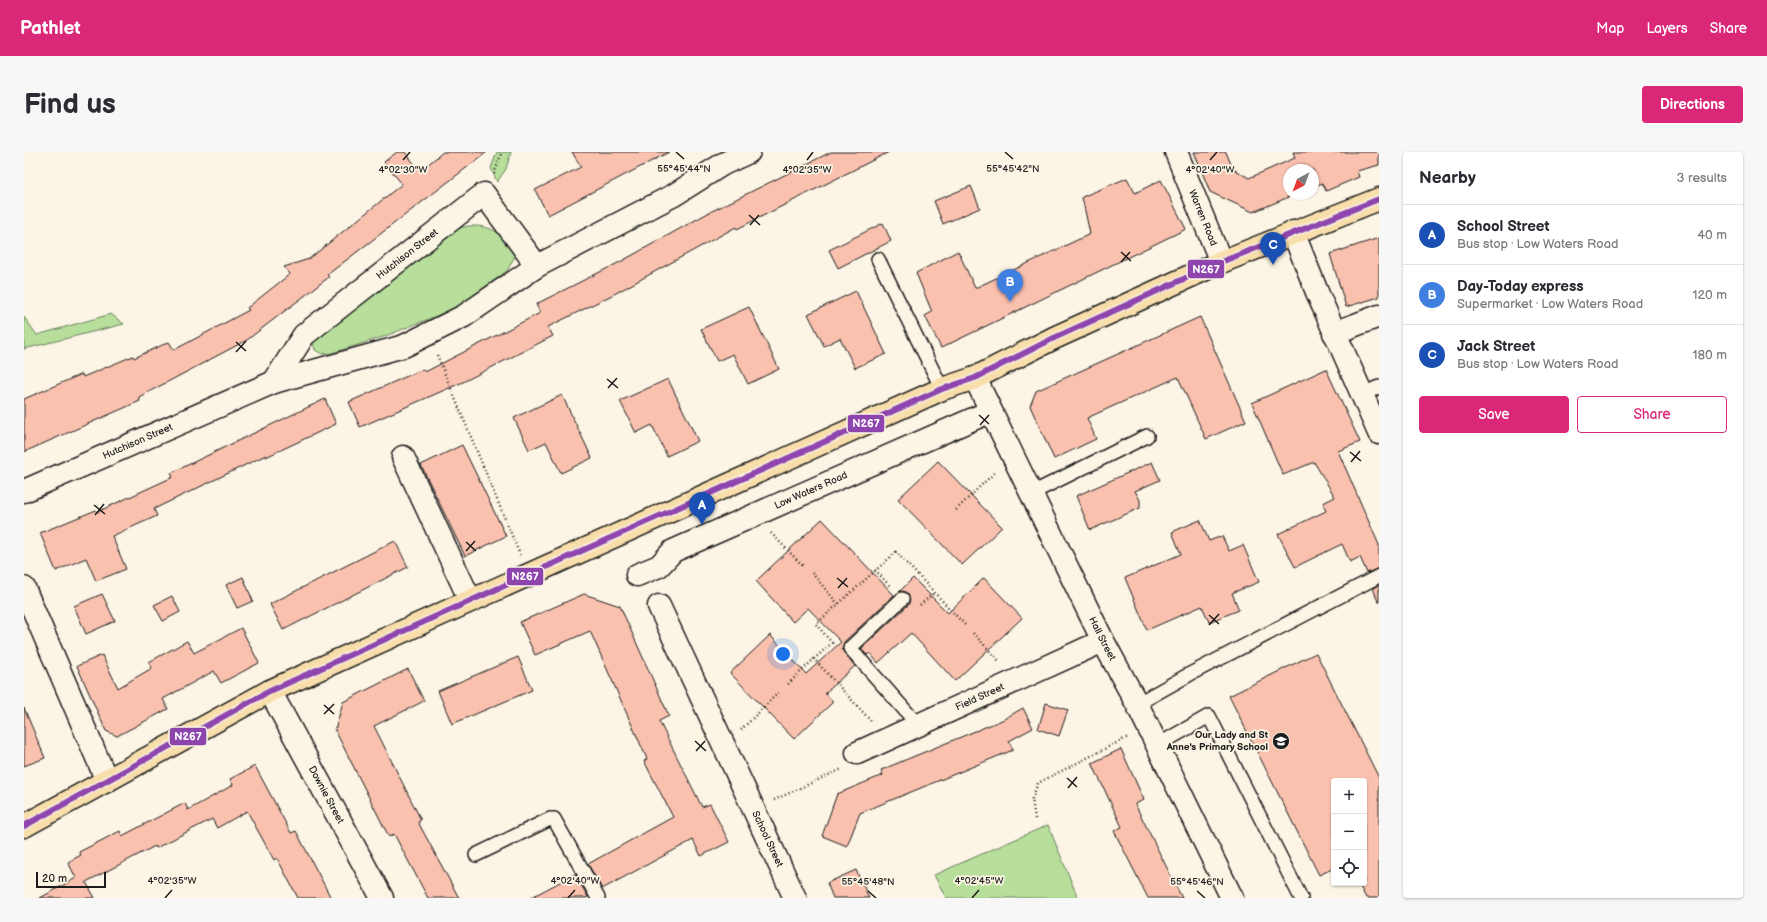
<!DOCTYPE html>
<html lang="en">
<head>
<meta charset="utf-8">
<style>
	:root { --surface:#fff; --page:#f7f7f7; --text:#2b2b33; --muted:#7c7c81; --line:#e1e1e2; --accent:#db2777 }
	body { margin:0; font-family:"Balsamiq Sans",sans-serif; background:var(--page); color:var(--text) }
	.controls { position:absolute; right:12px; bottom:12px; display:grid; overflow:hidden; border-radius:4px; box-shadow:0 1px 3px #0004 }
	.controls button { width:36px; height:36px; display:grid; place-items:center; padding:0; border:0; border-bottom:1px solid var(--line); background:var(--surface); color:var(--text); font:20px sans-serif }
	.compass { position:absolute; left:1259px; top:12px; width:36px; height:36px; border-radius:50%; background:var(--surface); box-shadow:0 1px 3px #0004; rotate:221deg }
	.scale { position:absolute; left:12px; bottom:10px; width:70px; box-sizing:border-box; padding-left:4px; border:2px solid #1c1c1c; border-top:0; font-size:11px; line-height:14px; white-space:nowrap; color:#1c1c1c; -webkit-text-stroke:3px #fcf5e5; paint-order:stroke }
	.you { position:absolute; left:759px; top:502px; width:14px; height:14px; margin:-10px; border:3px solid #fff; border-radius:50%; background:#1a73e8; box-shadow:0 0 0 6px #1a73e833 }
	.badge { display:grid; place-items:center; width:26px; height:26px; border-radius:50%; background:var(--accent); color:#fff; font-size:13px; font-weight:700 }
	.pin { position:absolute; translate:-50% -33px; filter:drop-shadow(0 1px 2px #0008) }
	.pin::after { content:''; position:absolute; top:21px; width:14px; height:12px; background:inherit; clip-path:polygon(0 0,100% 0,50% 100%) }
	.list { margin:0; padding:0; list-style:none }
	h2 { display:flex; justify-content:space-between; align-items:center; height:52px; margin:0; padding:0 16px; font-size:17px }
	h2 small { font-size:13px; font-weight:400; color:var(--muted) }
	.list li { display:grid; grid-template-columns:26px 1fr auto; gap:12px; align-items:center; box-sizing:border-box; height:60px; padding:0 16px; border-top:1px solid var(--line) }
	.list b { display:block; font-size:15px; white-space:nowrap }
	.list p { margin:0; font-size:13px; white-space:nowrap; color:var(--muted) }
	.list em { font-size:13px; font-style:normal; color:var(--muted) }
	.actions { display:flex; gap:8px; padding:12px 16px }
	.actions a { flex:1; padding:9px 0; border:1px solid var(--accent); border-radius:4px; text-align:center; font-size:14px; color:var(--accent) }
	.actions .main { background:var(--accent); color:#fff }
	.icon { flex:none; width:22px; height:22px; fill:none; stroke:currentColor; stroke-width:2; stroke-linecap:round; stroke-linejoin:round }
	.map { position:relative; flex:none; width:1355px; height:746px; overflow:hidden; border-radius:4px }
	header { display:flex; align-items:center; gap:24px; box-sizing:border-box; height:56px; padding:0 20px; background:var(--accent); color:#fff }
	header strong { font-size:19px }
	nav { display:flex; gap:22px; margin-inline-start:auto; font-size:14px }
	.intro { display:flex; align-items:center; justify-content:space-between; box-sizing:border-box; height:96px; padding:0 24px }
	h1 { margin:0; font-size:28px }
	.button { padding:10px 18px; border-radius:4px; background:var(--accent); color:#fff; font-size:14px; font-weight:700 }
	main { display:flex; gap:24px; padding:0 24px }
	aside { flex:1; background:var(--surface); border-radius:4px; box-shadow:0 1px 3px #0004 }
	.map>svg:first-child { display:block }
	.green { fill:#b7df9b; stroke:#6a7e5c }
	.building { fill:#fac1af; stroke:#1c1c1c }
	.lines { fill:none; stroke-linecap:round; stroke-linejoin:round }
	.service-casing { stroke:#1c1c1c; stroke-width:16 }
	.minor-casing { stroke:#1c1c1c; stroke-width:25 }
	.primary-casing { stroke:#1c1c1c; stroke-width:25 }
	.path { stroke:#1c1c1c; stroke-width:2.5; stroke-dasharray:1 3; stroke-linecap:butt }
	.service { stroke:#fcf5e5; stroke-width:13 }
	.minor { stroke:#fcf5e5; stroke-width:22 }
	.primary { stroke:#f8deab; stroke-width:22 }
	.bus-1-casing { stroke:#fcf5e5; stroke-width:9 }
	.bus-1 { stroke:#8e44ad; stroke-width:6 }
	.ticks { fill:none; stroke:#1c1c1c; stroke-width:1.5 }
	.labels { text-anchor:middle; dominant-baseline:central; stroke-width:3.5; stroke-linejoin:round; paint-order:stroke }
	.street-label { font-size:10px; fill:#1c1c1c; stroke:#fcf5e5 }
	.poi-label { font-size:10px; font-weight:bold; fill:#1c1c1c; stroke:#fcf5e5; text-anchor:end }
	.ticks-label { font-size:10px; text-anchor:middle; fill:#1c1c1c; stroke:#fcf5e5; stroke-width:3.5; stroke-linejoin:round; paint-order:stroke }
	.line-badge { stroke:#fcf5e5; stroke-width:1.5 }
	.badge-label { font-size:11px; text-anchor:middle; font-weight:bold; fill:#fff }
</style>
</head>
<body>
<header>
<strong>Pathlet</strong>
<nav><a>Map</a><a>Layers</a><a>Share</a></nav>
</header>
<div class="intro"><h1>Find us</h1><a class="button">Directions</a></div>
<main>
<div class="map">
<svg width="1355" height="746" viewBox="0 0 1355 746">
	<rect width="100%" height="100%" fill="#fcf5e5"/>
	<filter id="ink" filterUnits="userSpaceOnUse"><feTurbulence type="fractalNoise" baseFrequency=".025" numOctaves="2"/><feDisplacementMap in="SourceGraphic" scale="8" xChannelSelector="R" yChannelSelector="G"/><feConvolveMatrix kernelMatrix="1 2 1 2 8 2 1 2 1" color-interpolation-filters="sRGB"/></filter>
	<g filter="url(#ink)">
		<path class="green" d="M473,0H487L482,17L473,30L467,16Z
			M445,74C468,73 482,82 491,104L483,119L430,157L359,185L308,201L298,202L291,198L289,191L293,183L430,77Z
			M87,162L100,172L0,197V165L13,183Z
			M1024,673L1054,746H922L910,723Z"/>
		<path class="building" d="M373,0H381L396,19L419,0H463L303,123L305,125L223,188L115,245L116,249L0,300V247L58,222L59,225L109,204L110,206L145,190L150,198L225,158L223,156L266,122L260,115L285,107L378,32L360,10Z
			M548,0H645L524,63L511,38L557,15Z
			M807,0H865L713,77L712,75L592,141L524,175L529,184L439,230L336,275L325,250L399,217L401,220L516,161L512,152L598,109L684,61Z
			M1170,0H1202L1209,17L1225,26L1271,6L1269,0H1355V13L1333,19L1335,25L1302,39L1298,31L1289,35V18H1265V42H1272L1229,60L1186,40Z
			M1103,26L1111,41L1137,28L1162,77L917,196L901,164L908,160L892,121L934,99L951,136L1066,82L1058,45Z
			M947,34L956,56L919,72L910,49Z
			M859,71L867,89L814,116L805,98Z
			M1355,86V145L1322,155L1306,102Z
			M832,139L862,202L831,216L816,186L800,194L784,162Z
			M725,155L755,217L724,232L709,202L693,209L677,177Z
			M1176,165L1222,269L1182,287L1154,225L1063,266L1072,287L1030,307L1006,254L1012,239Z
			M1302,217L1336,290L1314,299L1355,393V416L1343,421L1336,405L1326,410L1318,392L1271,415L1254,382L1302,359L1299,351L1311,345L1290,310L1259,323L1228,251Z
			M644,227L674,289L643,304L628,273L612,281L596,249Z
			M538,243L568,306L537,321L522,290L505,298L490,266Z
			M301,247L312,272L242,305V303L130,357L133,364L88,384L102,417L72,429L62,406L32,419L16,381L72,358L73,360L149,325L147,321Z
			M438,293L482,384L441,404L397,313Z
			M914,309L978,375L938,413L874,347Z
			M1128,310L1136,328L1111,339L1116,348V356L1066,378L1052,344Z
			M798,367L870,443L820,490L818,498L831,514L801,541L809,550L770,587L706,521L746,483L782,522L817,490L784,456L769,470L732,429Z
			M1176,368L1185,389L1198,384L1205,399L1219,393L1235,430L1208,441L1215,458L1185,470L1178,454L1123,478L1101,426L1157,402L1148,380Z
			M371,389L384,415L259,478L246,452Z
			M219,425L229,449L213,456L202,433Z
			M889,426L924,461L960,426L998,466L931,529L887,481L854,511L846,501L843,503L837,497L884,453L886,449L884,442L880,439L875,440Z
			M1355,433V450H1354L1349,436Z
			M78,442L91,469L62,482L50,454Z
			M560,442L596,454L645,564L635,569L678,655L686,652L705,690L677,704L669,688L578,737L564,712L649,665L620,609L623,607L566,479L511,503L496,470Z
			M148,444L156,460L139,469L130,453Z
			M217,476L235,511L197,531L190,519L139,547L144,557L93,584L82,579L53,514L78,503L94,536L128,516L125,510L163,489L170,501Z
			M1292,501L1355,626V746H1342L1334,731H1340V629H1310V716L1295,723L1205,544Z
			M494,505L508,538L428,572L414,539Z
			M384,517L400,549L350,574L397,668L394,670L435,746H404L370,682L365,685L311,578L319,550Z
			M1022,551L1044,558L1035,584L1014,577Z
			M0,556L21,606L0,614Z
			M999,556L1009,576L985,589L989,598L836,661L823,694L798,684L813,642L859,623L857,618L978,568Z
			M1097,597L1120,648L1111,652L1158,746H1124L1090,679L1098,675L1068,611Z
			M231,614L267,681L272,679L307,746H274L253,706L250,708L223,659L193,676L188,667L132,696L131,694L62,730L71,746H16L52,726L44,710L57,703L55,700L96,679L98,684L161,651L164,658L209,633L206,627Z
			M832,718L845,746H809L803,731Z
			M551,722L564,745L561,746H506Z"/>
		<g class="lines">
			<defs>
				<path id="service" d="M854,107L918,237
					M1338,242L1355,235
					M1006,342L1123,284
					M878,447L826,496L895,574
					M1113,552L1166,522L1355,424
					M1132,594L1185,564L1277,746
					M452,703L526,667H530L574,746"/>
				<g id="minor">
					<path id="s1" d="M1152,0L1197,110"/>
					<path d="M1269,80L1293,140L1355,281"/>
					<path d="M1310,181L1355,164"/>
					<path id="s2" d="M951,226L1079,489L1113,552L1208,746"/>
					<path id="s3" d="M250,230L280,183L460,42L513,114"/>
					<path d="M379,305L446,448"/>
					<path id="s4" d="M0,339L250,230L380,194L440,164L513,114L650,43L699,12L725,0"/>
					<path id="s5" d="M613,423L635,414L649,399L965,260"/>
					<path d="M0,436L83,629"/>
					<path id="s6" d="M635,454L771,746"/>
					<path id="s7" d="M246,539L358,746"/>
					<path id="s8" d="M833,601L1079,489"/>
				</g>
				<path id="primary" d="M0,674L246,539L918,237L951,226L1030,186L1197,110L1355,47"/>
			</defs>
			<use href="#service" class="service-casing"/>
			<use href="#minor" class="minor-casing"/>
			<use href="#primary" class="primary-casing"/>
			<path class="path" d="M470,22L478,0
				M413,203L496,403
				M932,358L972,319
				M747,381L779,414
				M851,418L866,434
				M788,421L814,452
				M896,453L910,441
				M949,481L976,510
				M764,532L790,507
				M847,569L790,507L808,491L792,472L872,400L941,473
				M717,578L755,540
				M750,648L818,617
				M1011,667L1008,647L1014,631L1104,585"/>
			<use href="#service" class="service"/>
			<use href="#minor" class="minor"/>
			<use href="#primary" class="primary"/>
			<defs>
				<path id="bus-1" d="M0,674L246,539L918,237L951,226L1030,186L1197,110L1355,47"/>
			</defs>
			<use href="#bus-1" class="bus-1-casing"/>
			<use href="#bus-1" class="bus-1"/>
		</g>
	</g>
	<path class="ticks" d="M652,0L660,7M981,0L989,7M379,8L386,0M783,8L789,0M1186,8L1193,0M725,63L736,73M726,73L735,63M1097,100L1107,109M1097,110L1106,100M212,190L222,199M212,200L222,189M583,227L594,236M584,236L593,226M955,263L965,272M956,273L965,263M1326,300L1337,309M1327,310L1336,299M70,353L81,362M71,363L80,352M442,390L452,399M442,399L451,389M813,426L824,435M814,436L823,426M1185,463L1195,472M1185,473L1195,462M300,553L310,562M300,562L310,552M671,589L682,599M672,599L681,589M1043,626L1053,635M1044,636L1053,625M844,739L852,746M1173,739L1181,746M141,746L148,738M544,746L551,738M948,746L955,738"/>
	<defs>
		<symbol id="school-disc" viewBox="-11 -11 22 22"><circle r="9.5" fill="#1c1c1c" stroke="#fcf5e5"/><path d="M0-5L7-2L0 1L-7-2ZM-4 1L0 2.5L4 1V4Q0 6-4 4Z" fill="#fff"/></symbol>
	</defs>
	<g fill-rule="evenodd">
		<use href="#school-disc" x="1247" y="579" width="20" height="20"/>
	</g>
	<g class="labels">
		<g class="street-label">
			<text stroke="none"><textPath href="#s1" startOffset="71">Warren Road</textPath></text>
			<text stroke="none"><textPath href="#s3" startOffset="187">Hutchison Street</textPath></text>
			<text stroke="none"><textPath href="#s4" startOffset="124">Hutchison Street</textPath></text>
			<text stroke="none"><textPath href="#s5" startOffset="195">Low Waters Road</textPath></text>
			<text stroke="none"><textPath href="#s2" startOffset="290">Hall Street</textPath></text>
			<text stroke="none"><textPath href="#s8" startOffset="135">Field Street</textPath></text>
			<text stroke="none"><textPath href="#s7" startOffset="118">Downie Street</textPath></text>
			<text stroke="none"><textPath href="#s6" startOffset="257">School Street</textPath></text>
		</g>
		<g class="poi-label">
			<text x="1244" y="583">Our Lady and St<tspan x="1244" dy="12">Anne's Primary School</tspan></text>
		</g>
	</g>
	<g class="ticks-label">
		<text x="660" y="20">55°45'44"N</text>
		<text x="989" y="20">55°45'42"N</text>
		<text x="379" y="21">4°02'30"W</text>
		<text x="783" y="21">4°02'35"W</text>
		<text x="1186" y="21">4°02'40"W</text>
		<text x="148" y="732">4°02'35"W</text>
		<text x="551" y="732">4°02'40"W</text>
		<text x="955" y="732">4°02'45"W</text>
		<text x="844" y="733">55°45'48"N</text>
		<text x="1173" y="733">55°45'46"N</text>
	</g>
	<g class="line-badge">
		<rect x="1163" y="107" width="38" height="20" rx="4" fill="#8e44ad"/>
		<rect x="823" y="262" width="38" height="19" rx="4" fill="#8e44ad"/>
		<rect x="482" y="415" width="38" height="19" rx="4" fill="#8e44ad"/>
		<rect x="145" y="575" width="38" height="19" rx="4" fill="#8e44ad"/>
	</g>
	<g class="badge-label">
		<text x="1182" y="121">N267</text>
		<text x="842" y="275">N267</text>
		<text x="501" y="428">N267</text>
		<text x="164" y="588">N267</text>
	</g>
</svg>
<div class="controls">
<button>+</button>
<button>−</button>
<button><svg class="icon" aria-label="locate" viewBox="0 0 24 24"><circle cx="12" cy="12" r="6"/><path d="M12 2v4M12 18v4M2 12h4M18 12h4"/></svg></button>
</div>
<svg class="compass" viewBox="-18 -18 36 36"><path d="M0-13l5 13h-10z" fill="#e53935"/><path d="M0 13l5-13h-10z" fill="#7c7c81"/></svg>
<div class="scale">20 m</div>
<div class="you"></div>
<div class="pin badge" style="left:678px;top:373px;background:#1a4fb4">A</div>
<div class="pin badge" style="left:986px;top:150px;background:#3f7fe0">B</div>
<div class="pin badge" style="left:1249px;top:113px;background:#1a4fb4">C</div>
</div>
<aside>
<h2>Nearby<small>3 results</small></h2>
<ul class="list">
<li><span class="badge" style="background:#1a4fb4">A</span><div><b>School Street</b><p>Bus stop · Low Waters Road</p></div><em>40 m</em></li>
<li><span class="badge" style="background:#3f7fe0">B</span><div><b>Day-Today express</b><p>Supermarket · Low Waters Road</p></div><em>120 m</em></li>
<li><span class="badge" style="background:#1a4fb4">C</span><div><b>Jack Street</b><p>Bus stop · Low Waters Road</p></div><em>180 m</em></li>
</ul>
<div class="actions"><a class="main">Save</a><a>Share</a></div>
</aside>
</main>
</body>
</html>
